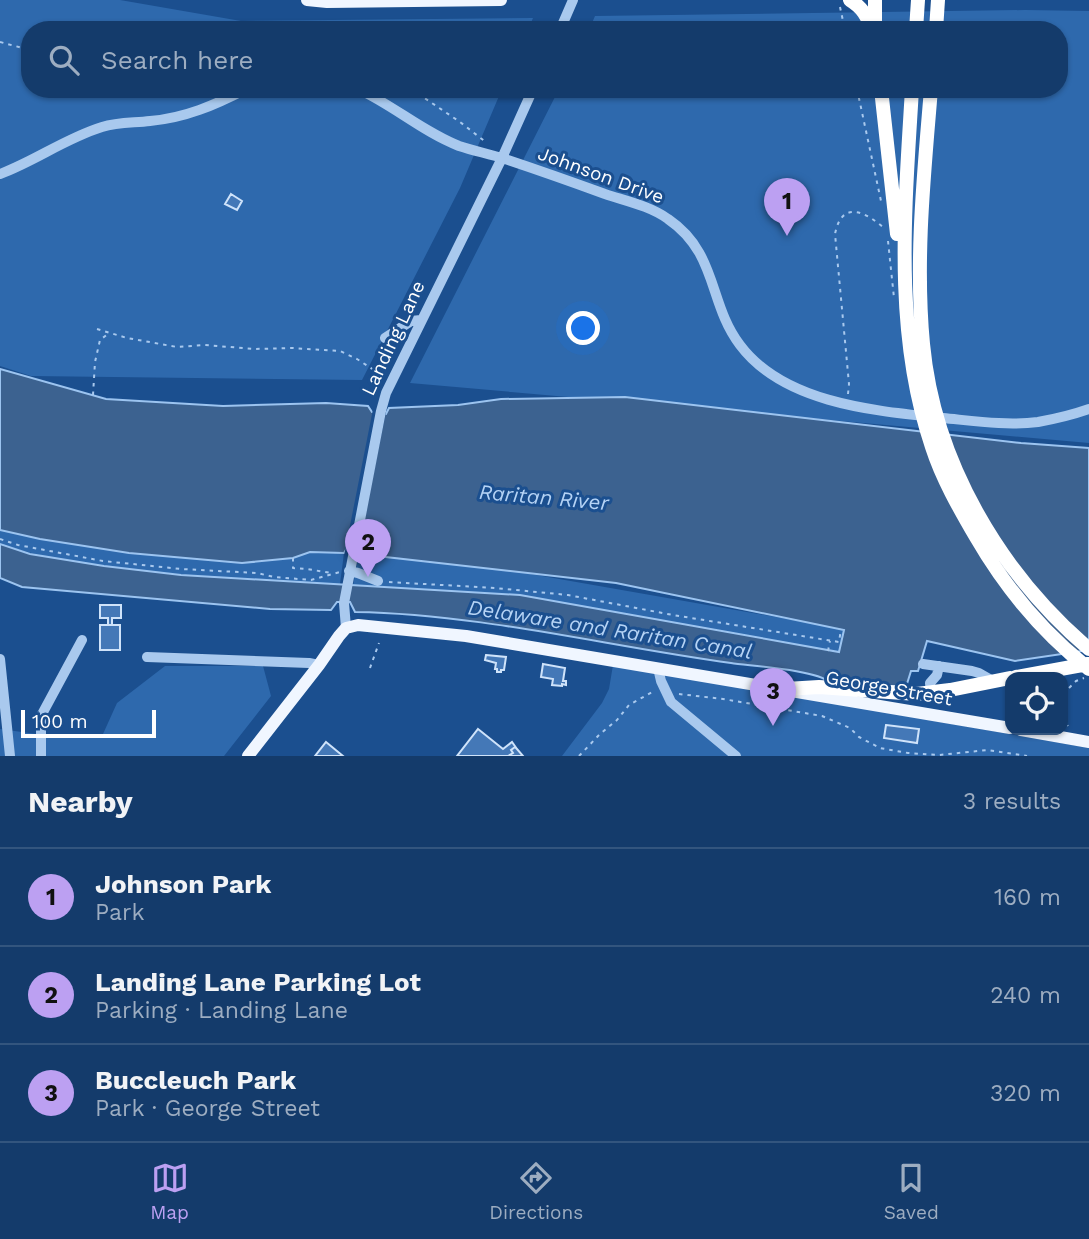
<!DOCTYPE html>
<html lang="en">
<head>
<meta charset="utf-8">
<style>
	:root { --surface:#143b6b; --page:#1d4271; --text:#f1f3f6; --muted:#9dadc1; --line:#33557e; --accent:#bca0f2 }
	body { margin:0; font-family:"Work Sans",sans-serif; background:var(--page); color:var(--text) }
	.controls { position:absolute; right:21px; bottom:21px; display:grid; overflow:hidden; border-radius:14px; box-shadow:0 2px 5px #0004 }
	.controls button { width:63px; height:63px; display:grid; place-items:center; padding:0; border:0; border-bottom:2px solid var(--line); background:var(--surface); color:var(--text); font:35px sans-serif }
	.scale { position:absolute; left:21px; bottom:18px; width:135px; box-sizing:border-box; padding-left:7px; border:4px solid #fff; border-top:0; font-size:19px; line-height:24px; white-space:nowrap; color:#fff; -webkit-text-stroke:5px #1b4f8f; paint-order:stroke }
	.you { position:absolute; left:584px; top:329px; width:24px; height:24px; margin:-18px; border:5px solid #fff; border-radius:50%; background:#1a73e8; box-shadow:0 0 0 10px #1a73e833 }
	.badge { display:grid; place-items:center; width:46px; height:46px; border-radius:50%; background:var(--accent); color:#111; font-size:23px; font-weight:700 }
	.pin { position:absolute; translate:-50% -58px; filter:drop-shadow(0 2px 4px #0008) }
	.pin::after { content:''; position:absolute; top:37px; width:24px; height:21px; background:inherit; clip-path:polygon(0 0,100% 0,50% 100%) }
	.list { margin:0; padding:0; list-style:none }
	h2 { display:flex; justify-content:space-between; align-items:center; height:91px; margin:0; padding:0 28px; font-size:30px }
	h2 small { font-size:23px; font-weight:400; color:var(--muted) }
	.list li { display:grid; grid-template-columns:46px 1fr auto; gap:21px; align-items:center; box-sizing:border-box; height:98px; padding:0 28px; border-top:2px solid var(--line) }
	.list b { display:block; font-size:26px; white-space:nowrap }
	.list p { margin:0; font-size:23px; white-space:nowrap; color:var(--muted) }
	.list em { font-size:23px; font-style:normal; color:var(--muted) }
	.icon { flex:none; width:38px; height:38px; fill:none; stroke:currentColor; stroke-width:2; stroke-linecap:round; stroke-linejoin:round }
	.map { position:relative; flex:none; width:1089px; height:756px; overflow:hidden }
	.search { position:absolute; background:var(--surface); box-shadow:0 2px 5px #0004; left:21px; right:21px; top:21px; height:77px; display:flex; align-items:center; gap:18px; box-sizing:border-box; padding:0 24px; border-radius:28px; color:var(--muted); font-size:26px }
	.sheet { height:385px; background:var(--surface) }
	nav { display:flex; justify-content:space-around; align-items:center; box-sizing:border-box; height:98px; border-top:2px solid var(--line); background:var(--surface); font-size:19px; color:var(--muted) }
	nav a { display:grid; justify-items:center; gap:4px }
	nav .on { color:var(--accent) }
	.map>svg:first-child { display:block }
	.green { fill:#2e69ad }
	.water { fill:#3c6290; stroke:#9cc4f0; stroke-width:2 }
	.pier { fill:#1b4f8f }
	.building { fill:#4478b7; stroke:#cfe3fa; stroke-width:2 }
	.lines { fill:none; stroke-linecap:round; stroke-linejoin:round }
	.path { stroke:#a9c9ee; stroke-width:2; stroke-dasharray:3.5 5; stroke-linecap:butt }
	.minor { stroke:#a9c9ee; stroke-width:10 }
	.major { stroke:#f0f6ff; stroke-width:12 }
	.highway { stroke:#fff; stroke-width:14 }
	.labels { text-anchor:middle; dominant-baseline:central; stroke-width:6; stroke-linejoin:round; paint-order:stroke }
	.street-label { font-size:19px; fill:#fff; stroke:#1b4f8f }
	.water-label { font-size:21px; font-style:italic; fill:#b5d3f5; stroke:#1b4f8f }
</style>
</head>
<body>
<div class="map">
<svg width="1089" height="756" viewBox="0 0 1089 756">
	<rect width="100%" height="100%" fill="#1b4f8f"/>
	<path class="green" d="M0,0H120L241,21L533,18L528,30H30V89H502L460,188L362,380L31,376L0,366Z
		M1025,10L1089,11V443L410,383L559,89H1059V30H589L595,16Z
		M0,530L40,539L129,553L242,563L293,558L310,552L344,553L340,584C267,581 194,577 121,568C80,563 39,557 0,544Z
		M359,554L497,568L844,629L839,653L520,595L387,587L353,586Z
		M613,665L1089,748V756H562L602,703L609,689Z
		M165,666H263L271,696L224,756H0V729L58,737L103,734L117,703Z"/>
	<path class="water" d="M0,369L106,399L223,406L326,403L368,406L372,412L386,414L389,408L458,405L501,399L625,397L1021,443L1089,448V650L1015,661L927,641L918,671H911L906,687L829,682C817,670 751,666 731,663C606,646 481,614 355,612L350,602H337L331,610L270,609L22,587L0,578V544L30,554L104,566L181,575L520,595L839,652L844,630L616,583L359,554L356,549L347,548L344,553L310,552L293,558L242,563L129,553L40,539L0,530Z"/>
	<path class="pier" d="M373,409L386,412L357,557L354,552H348L344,556Z"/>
	<path class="building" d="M231,194L242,201L237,210L225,204Z
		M100,605H121V618H112V625H108V618H100Z
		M100,625H120V650H100Z
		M486,655L506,657L504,670H501V672H497V669H495L496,663L485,660Z
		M543,664L565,668L563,681H566V685L562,684V686L552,685L553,679L541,677Z
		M886,725L919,729L917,743L884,738Z
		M478,729L503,749L512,742L517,749L515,747L511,750L513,753L508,756H457Z
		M326,742L343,756H315Z
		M515,747L517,749L523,756H508L513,753L511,750Z"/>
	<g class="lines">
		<path class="path" d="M840,7L845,30
			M0,42L30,50
			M411,89L460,122L487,143
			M857,89L881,201
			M888,241L894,298
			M97,329L127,338L177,347L205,345L255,349L292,348L340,351L357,359L383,376
			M848,394L849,384L835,234C842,199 866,212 885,229
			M93,395L95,362L100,340L108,334
			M0,539L18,545L103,561L181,569L257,573L274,577L311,580L340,572
			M293,558V568L307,569L331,573
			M389,582L495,588L568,595L673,615L839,642L841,629
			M828,651L830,641
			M370,668L379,643
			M679,694L723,699L822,716L850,728L859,737L880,748L908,753L939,755L988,750L1027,756
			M1063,694L1076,681L1084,678
			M1063,718L1068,726
			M579,756L600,734L617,720L629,705L654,691"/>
		<path class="minor" d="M560,30L573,0
			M358,89C393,105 423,132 459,146C474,151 490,154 505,159C538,170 572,182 605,194C626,201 650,206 668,219C718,253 708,303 740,345C784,404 876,411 943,418C974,421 1007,426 1038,422C1055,419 1072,415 1089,409
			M0,174C35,161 66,138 102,127C118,122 134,123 150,121C185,118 215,105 246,89
			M385,338L411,321L421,320
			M349,571L358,573L378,581
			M346,628L344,603L381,411L386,393L502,158L533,89
			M147,657L309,663L319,665
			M0,659L10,756
			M923,664L972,671L979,673L993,681
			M658,668L661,681L671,702L736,756
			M931,693L930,683L937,675L939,666
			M41,756V716L82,640"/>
		<path class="major" d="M307,0L327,2L501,0
			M1021,730L1089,742
			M248,756L319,665L339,636L346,628L358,625L466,636L1010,728"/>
		<path class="highway" d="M850,0C863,8 867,16 872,30
			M875,27V0
			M916,30L918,0
			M936,30L938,0
			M881,89L897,234
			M912,89C905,208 893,332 932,447C942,478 959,508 976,537C1005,587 1043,633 1089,669
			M931,89C924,174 915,259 923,344C934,462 1000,573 1089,649
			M1016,677L1088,664
			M786,689L819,687L917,694L950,690L1010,678"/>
	</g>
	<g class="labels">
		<g class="street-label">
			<text transform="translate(601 175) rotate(20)">Johnson Drive</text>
			<text transform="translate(393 338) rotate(-65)">Landing Lane</text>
			<text transform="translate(889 688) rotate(10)">George Street</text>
		</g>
		<g class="water-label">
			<text transform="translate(544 497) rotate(5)">Raritan River</text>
			<text transform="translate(610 629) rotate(9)">Delaware and Raritan Canal</text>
		</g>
	</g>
</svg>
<div class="controls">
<button><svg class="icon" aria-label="locate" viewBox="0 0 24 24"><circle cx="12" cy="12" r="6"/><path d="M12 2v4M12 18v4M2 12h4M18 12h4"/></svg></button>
</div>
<div class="scale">100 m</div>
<div class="you"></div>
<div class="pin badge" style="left:787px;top:236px">1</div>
<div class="pin badge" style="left:368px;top:577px">2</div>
<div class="pin badge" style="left:773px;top:726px">3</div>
<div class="search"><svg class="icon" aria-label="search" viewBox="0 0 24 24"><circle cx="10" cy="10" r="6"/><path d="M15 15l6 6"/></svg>Search here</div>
</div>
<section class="sheet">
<h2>Nearby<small>3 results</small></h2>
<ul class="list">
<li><span class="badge">1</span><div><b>Johnson Park</b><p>Park</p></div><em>160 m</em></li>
<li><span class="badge">2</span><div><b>Landing Lane Parking Lot</b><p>Parking · Landing Lane</p></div><em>240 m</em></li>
<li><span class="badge">3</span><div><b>Buccleuch Park</b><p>Park · George Street</p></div><em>320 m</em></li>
</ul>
</section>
<nav>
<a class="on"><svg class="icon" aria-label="map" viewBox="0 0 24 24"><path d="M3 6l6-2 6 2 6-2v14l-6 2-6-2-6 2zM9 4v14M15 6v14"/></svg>Map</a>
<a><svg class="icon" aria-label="directions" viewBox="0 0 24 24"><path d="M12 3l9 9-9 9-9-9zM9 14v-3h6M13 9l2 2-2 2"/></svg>Directions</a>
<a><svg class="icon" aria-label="saved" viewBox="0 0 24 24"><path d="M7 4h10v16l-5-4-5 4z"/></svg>Saved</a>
</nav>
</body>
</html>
